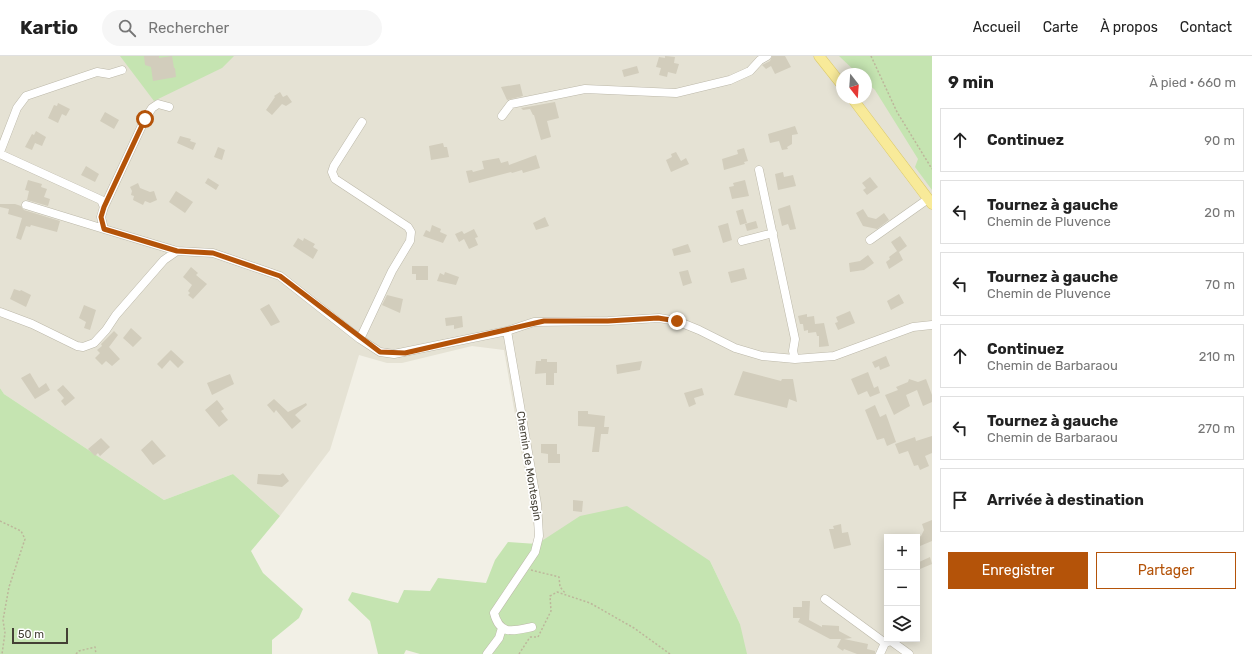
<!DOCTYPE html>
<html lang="fr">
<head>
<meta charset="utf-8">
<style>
	:root { --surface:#fff; --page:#f6f6f6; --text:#222; --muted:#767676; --line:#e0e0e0; --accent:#b45309 }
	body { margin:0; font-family:Rubik,sans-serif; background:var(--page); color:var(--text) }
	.controls { position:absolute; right:12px; bottom:12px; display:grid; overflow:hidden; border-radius:0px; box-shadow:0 2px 10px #0003 }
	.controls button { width:36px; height:36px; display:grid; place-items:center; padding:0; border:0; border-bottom:1px solid var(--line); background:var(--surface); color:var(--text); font:20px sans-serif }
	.compass { position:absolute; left:836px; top:12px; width:36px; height:36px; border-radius:50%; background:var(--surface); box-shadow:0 2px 10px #0003; rotate:163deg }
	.scale { position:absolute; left:12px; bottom:10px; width:56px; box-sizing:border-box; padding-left:4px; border:2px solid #444035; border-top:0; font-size:11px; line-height:14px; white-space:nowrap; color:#444035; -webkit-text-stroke:3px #fff; paint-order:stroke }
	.stop { position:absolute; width:12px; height:12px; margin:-9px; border:3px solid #b45309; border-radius:50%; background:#fff }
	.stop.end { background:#b45309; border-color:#fff; box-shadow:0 1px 4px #0008 }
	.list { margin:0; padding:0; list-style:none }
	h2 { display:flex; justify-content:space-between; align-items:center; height:52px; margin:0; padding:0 16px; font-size:17px }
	h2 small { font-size:13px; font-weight:400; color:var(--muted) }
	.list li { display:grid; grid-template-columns:26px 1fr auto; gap:12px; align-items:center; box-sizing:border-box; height:64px; margin:0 8px 8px; padding:0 8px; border:1px solid var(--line); border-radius:0px }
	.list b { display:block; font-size:15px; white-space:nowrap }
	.list p { margin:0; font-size:13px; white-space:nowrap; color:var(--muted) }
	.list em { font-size:13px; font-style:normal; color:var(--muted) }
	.actions { display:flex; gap:8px; padding:12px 16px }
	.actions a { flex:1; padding:9px 0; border:1px solid var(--accent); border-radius:0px; text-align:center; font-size:14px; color:var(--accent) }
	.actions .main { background:var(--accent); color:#fff }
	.icon { flex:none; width:22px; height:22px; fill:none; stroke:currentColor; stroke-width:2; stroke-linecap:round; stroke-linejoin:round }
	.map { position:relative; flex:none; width:932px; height:598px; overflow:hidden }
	header { display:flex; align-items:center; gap:24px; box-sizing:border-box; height:56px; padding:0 20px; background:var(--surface); border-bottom:1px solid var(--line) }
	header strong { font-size:19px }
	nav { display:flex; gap:22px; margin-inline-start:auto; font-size:14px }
	.search { width:280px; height:36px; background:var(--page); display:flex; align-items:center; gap:10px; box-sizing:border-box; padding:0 14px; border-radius:22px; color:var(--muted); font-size:15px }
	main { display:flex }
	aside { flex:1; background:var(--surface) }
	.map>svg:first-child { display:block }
	.residential { fill:#e5e2d4; fill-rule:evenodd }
	.green { fill:#c5e4b1 }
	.building { fill:#d2cdbc }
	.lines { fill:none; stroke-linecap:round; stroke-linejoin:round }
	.minor-casing { stroke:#bcb8a9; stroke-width:9 }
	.major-casing { stroke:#dcca6a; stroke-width:11 }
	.path { stroke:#bdb69b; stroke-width:1.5; stroke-dasharray:2 2; stroke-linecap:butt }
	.minor { stroke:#fff; stroke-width:8 }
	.major { stroke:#f8ea99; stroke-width:10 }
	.route { stroke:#b45309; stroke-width:5 }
	.labels { text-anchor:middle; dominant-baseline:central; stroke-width:3.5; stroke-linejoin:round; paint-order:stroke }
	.street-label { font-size:11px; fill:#444035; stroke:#fff }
</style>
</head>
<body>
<header>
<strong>Kartio</strong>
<div class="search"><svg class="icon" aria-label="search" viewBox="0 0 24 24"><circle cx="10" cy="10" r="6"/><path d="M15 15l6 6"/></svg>Rechercher</div>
<nav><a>Accueil</a><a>Carte</a><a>À propos</a><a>Contact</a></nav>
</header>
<main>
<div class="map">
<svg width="932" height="598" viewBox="0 0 932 598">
	<rect width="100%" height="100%" fill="#f2f0e6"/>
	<path class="residential" d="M0,0H932V598H742L740,568L710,505L537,488L504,294L472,290L402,307H387L359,299L330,394L280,460L233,418L164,444L4,338L0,332ZM842,18H866V42H842ZM887,481H917V583H887Z"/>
	<path class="green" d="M120,0H234L222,12L154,45Z
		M839,0H932V134L915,111L918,103L875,34L866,26V18H858Z
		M0,332L4,338L164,444L233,418L280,460L251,495L263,517L303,553L299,562L272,584V598H0Z
		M627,450L710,505L740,568L747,598H420L406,594L404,598H378L370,565L348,544L352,536L398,547L404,534L430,535L438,522L486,527L495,504L508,486L537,488L580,460Z"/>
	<path class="building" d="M144,0H159V2L172,0L174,12H175L176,21L153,25L151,11L145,9Z
		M665,0L675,1L674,7L679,8L676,18L668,16L667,21L659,19L661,12L656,11L659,1L665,2Z
		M772,0H785L791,11L775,18L771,10L766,13L762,9L770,5Z
		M637,10L639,17L624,21L622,14Z
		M520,28L523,40L507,44L501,31Z
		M280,36L283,41L287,39L292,46L286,50L282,48L272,59L266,54L275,41L274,40Z
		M555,46L559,62L547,65L551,81L541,84L534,59H533L530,53L523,54L521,52Z
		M58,47L70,53L66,60L62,58L58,67L48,62L54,49L57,50Z
		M105,56L119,64L114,73L100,65Z
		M795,70L798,78L792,79V88L787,91L788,93L782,94L779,85L770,87L768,78Z
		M36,75L46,81L42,90L35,87L32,94L25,91L32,78L34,79Z
		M180,80L191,83L190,85L196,87L193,94L177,87Z
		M443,87L444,91H447L449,101L431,104L429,90Z
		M218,91L225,94L222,104L214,101Z
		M744,92L748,105L744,106L745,108L724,114L722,103L738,98L737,94Z
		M676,96L681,105L686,102L689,108L671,116L666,104L672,101L671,98Z
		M536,99L540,112L523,117L522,114L512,117L511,116L469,127L466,115L472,114L473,116L484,113L482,105L499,102L501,107L508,105L509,109Z
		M86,110L99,118L95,126L81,119Z
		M783,116L784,121L793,119L796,130L778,134L775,118Z
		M870,121L878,131L867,139L863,134L866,132L862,127Z
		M208,122L219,129L216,134L205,127Z
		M28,124L42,128L41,131L47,133L44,141L50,143L48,150L27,144L29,135L25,134Z
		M745,124L749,140L732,143L729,131L734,130L733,127Z
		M138,127L140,132L150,136L154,135L157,144L150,147L145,145L143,149L133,144L134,140L131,139L132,135L130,131Z
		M176,135L193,146L185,157L169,146Z
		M0,148H15L21,150L24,154L60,165L57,176L31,169L30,171L26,170L21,184L16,182L22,162L8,158L9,153L0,151Z
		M790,149L796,173L790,174L788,168L782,170L778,153Z
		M743,153L747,167L740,169L736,155Z
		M863,153L868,161L876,163L884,157L889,164L877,173L863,170L856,157Z
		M545,161L549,170L536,174L533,167Z
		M756,165L758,172L747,175L745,168Z
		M728,167L732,184L723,187L718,170Z
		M432,169L441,173L440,176L447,179L443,187L423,180L426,174L430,176Z
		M474,173L478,181L475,182L478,189L469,193L464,183L459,186L455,178L462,175L464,178Z
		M900,180L907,190L899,196L903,204L889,213L886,206L890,203L889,201L897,195L891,186Z
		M298,182L303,185L304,182L315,188L313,191L318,194L313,203L293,190Z
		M688,188L691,196L674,200L672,193Z
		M868,199L874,207L864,214L850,216L849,207L860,205Z
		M412,210H428V224H416V218H412Z
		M191,211L198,217L196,219L207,228L193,243L188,239L190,237L188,235L192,229L183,221Z
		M744,212L747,223L731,227L728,216Z
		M688,214L692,227L683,230L679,216Z
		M445,216L459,221L456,229L437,225L440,217L444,219Z
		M14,233L20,235L21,234L31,239L26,251L10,243Z
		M899,238L904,247L891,254L887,245Z
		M387,239L403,243L400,257L382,249Z
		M269,248L280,266L271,270L260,253Z
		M84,249L96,254L90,274L84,272L86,266L79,262Z
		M850,255L855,267L838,274L835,267L838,266L836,261Z
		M807,258V261L814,260L815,268L824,267L829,290L819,291V280H817L816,276L808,277V274L804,275L803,268H800L798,260Z
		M462,260L463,271L454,273V269L446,270L445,262Z
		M131,272L142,282L133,291L123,282Z
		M114,275L118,279L109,291L120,303L112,310L106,305L102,309L95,302L100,297L97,294L102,290L101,288Z
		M171,294L184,306L178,312L170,304L162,313L157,308Z
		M886,300L890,310L880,314L879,310L875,312L872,306Z
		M541,303H547V306H557V317H554V329H546V317L535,318L536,305H541Z
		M642,305L640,314L617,318L616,309Z
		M743,315L781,325L782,323H793L797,346L789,343L787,352L734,339Z
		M868,316L874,332L878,330L880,337L870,341L867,335L858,339L851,323Z
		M30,317L39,332L46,327L50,334L35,343L21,322Z
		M230,318L234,328L212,339L207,327Z
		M909,323L918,326L926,323L932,339V346L923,350L917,334L906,339L910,350L894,359L885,339L898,334L896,331L908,326Z
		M63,329L75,342L65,350L61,345L64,342L57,334Z
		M702,332L704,339L694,342L696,348L689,351L684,337Z
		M274,343L288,356L306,347L307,349L295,359L301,365L292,373L276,354L274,357L267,349Z
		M217,344L224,353L221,355L228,364L219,371L205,354Z
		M875,349L880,361L886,358L896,386L887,390L884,382L877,384L865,354Z
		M578,355H588V358L605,360L604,371H609L608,378H601L599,396H592L595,371L578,370Z
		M932,380V397L925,400L929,410L920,414L918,409L914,410L908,395L899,398L895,388L915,381L916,385Z
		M101,382L110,391L100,400L98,397L95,400L88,393Z
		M152,384L166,400L153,409L141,394Z
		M541,388H557V398H560V407H548V398L541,397Z
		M283,417L289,425L282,431L257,428L258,418L280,419Z
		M573,444L583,445L582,456L573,455Z
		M932,464V485L920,490L917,482L921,480L924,474L922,468Z
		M841,468L842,477L848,476L851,489L834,493L829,473H834L833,470Z
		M930,501L932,508L920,513L917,507Z
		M802,545H810L809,564L822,571V569L839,570V575L852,582L844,583L868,588L867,593L875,595V598H857L844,593L843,595L837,591L841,583H830L798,566L800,562H793V551H802Z"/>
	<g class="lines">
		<defs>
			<path id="minor" d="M502,60L511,48L585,33L676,37L730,24L750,15L760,4L767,0
				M0,96L17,52L26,40L97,16L109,18L122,14
				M0,98L101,144L104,151L101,161L104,173L177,195L213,197L280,220L360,283L380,296L394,298L507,275L534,266L608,265L659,262L677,265L699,274L735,292L762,300L795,303L834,300L913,271L932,269
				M759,114L795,283L793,295L795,303
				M26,149L104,173
				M104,151L145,63L152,52L158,48L169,51
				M870,184L928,143
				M742,185L773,177
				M0,256L32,268L77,290L83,291L94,287L106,274L116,259L164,204L177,195
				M507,275L537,448L539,480L535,496L494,557C500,580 513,575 532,571
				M360,283L392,215L410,185L411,176L408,171L335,123L332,116L334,110L362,66
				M825,543L885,587
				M487,598L499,582L502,572
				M880,598L885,587L891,585L909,598"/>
			<path id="major" d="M819,0L842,29
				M852,42L932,148"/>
		</defs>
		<use href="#minor" class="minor-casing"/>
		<use href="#major" class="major-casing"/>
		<path class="path" d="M871,0L897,56L932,113
			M0,465L21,475L25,483L9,531L3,564L5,577L2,598
			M531,514L559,521L560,531L566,538
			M530,581H538L551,555L550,540L557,536L590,547L634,572L670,598
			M76,598L79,595L95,591L96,598
			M519,598L530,581"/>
		<use href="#minor" class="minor"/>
		<use href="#major" class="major"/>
	</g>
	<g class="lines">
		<path class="route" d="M145,63L104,151L101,161L104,173L177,195L213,197L280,220L380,296L405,297L544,265H608L658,262L677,265"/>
	</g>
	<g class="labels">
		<g class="street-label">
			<text transform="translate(529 410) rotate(81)">Chemin de Montespin</text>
		</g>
	</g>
</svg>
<div class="controls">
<button>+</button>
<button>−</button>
<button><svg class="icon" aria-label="layers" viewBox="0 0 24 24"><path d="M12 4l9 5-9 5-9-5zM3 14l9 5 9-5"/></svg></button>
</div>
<svg class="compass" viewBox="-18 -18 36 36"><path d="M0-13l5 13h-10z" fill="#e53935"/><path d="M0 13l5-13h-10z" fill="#767676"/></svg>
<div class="scale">50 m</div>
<div class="stop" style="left:145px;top:63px"></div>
<div class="stop end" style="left:677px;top:265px"></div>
</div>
<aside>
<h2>9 min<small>À pied · 660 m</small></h2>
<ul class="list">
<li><svg class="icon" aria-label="ahead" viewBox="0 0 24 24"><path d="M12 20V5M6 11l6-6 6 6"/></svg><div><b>Continuez</b></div><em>90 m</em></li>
<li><svg class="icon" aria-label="left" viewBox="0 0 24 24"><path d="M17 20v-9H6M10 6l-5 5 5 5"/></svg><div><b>Tournez à gauche</b><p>Chemin de Pluvence</p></div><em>20 m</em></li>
<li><svg class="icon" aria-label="left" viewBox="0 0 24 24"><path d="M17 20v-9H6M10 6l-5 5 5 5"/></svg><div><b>Tournez à gauche</b><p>Chemin de Pluvence</p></div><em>70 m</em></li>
<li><svg class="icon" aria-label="ahead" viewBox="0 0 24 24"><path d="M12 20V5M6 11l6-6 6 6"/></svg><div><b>Continuez</b><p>Chemin de Barbaraou</p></div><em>210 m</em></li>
<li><svg class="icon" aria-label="left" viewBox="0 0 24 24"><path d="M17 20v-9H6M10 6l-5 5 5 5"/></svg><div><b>Tournez à gauche</b><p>Chemin de Barbaraou</p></div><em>270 m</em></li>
<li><svg class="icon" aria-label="arrive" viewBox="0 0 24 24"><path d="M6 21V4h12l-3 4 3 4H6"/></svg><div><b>Arrivée à destination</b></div></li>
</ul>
<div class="actions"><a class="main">Enregistrer</a><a>Partager</a></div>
</aside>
</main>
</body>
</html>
